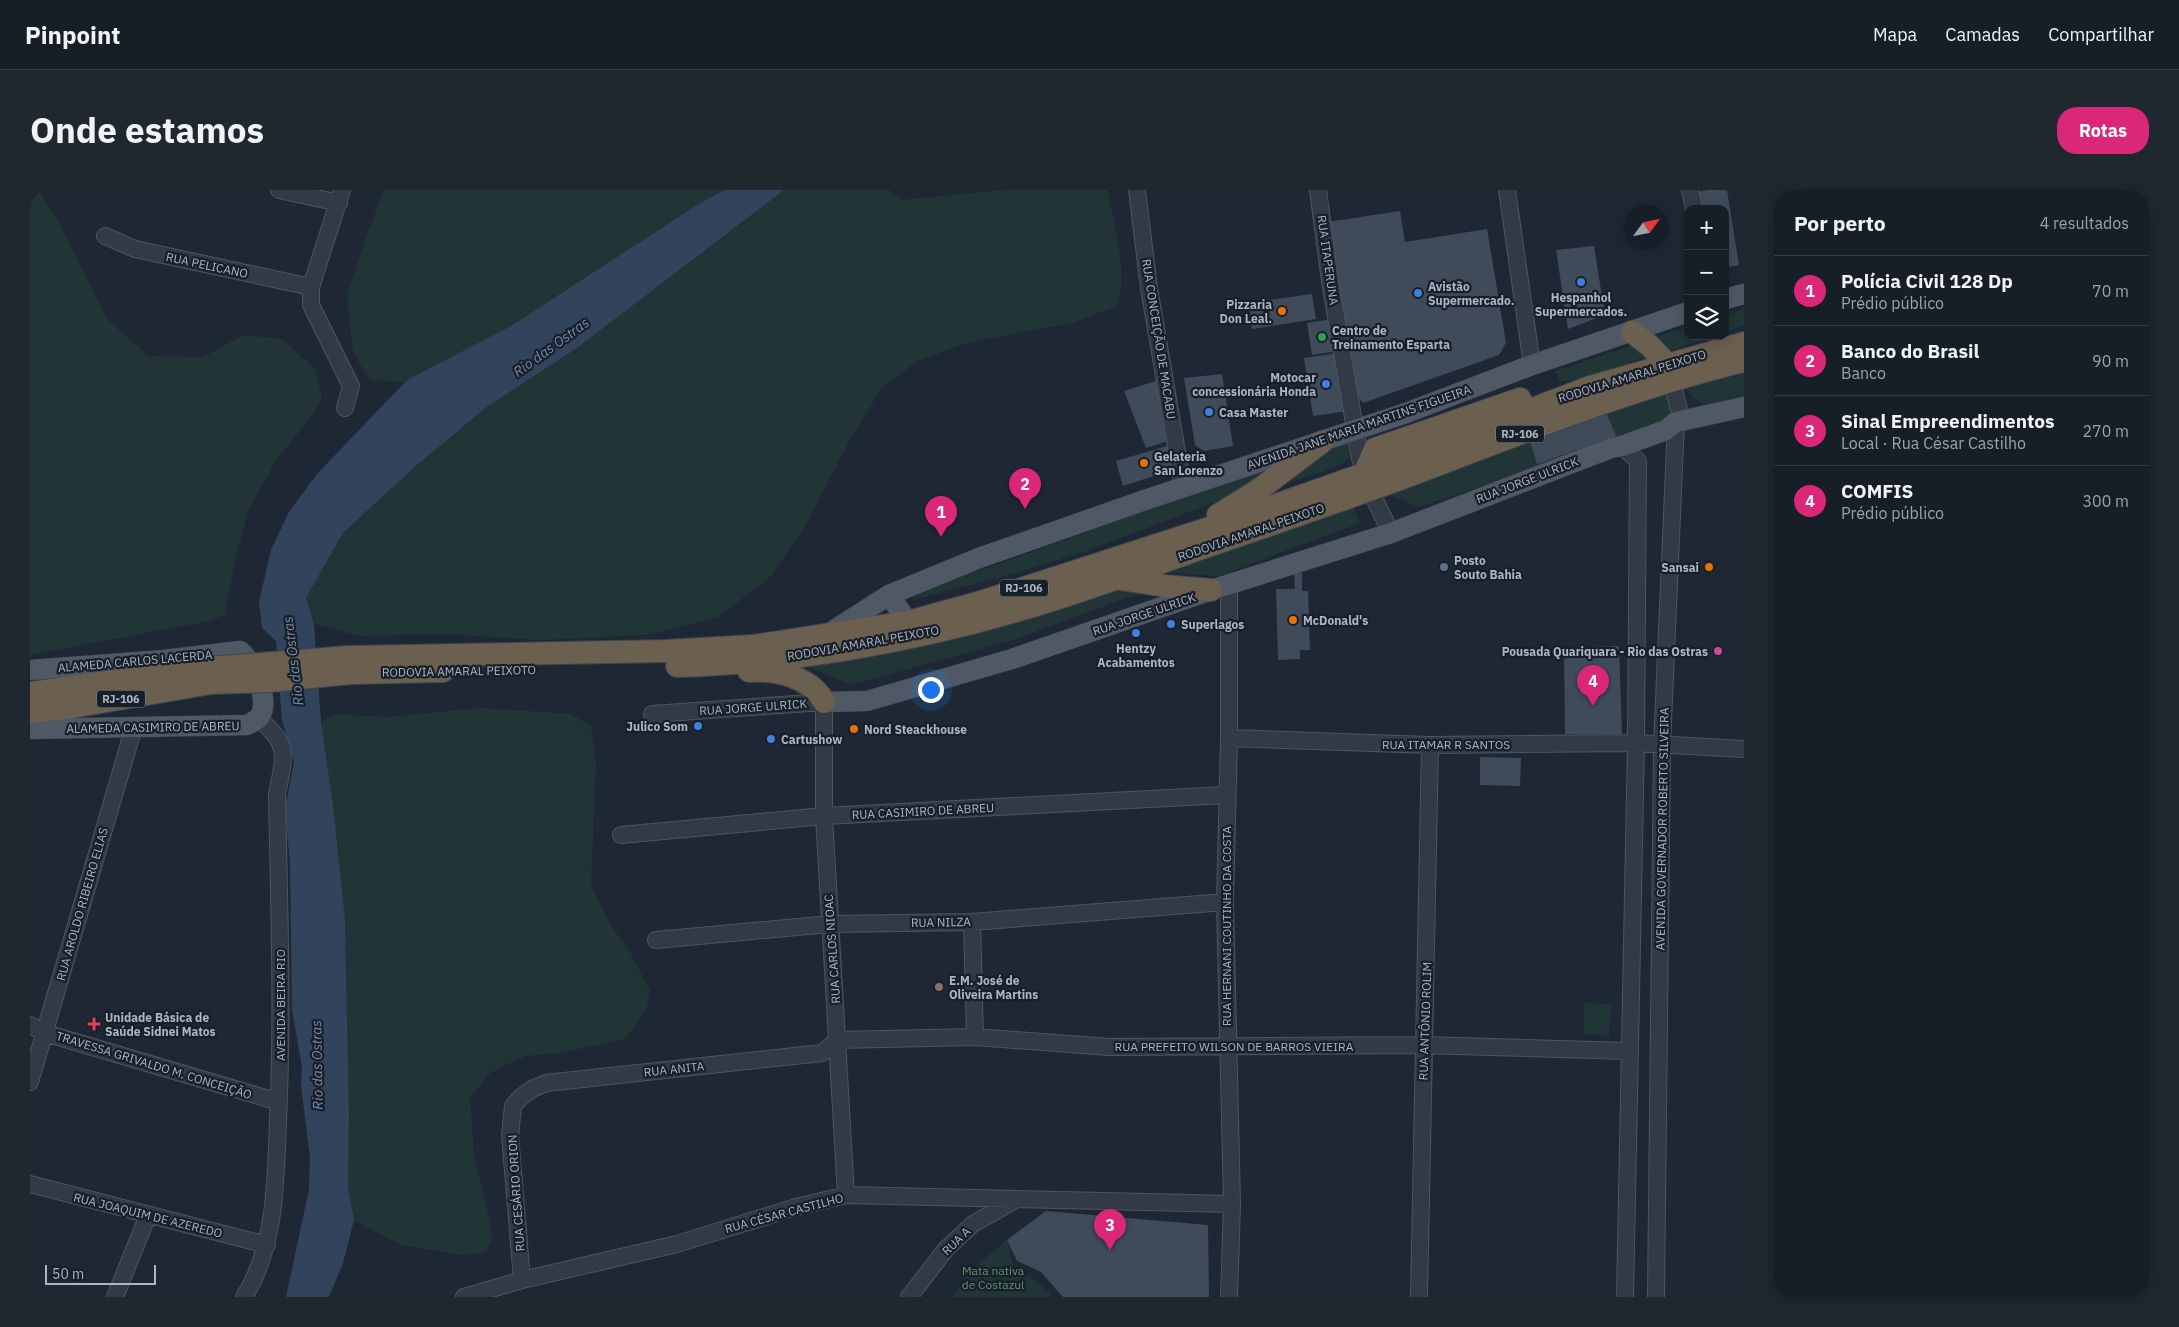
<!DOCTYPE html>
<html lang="pt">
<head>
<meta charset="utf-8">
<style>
	:root { --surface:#161e27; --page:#1f272f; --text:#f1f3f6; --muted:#9ea2a7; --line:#353c44; --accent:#db2777 }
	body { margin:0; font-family:"IBM Plex Sans",sans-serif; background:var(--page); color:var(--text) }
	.controls { position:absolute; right:15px; top:15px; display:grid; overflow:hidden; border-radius:10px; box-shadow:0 2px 12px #0003 }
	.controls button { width:45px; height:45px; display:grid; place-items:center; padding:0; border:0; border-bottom:1px solid var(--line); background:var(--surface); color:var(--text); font:25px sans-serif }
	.compass { position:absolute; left:1594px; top:15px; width:45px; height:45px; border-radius:50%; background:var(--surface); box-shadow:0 2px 12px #0003; rotate:57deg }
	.scale { position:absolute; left:15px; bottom:12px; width:111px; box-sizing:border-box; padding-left:5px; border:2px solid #abb5c3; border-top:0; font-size:14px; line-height:18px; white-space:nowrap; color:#abb5c3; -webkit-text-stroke:4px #181f29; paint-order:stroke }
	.you { position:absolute; left:900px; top:499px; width:18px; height:18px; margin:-12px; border:4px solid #fff; border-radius:50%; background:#1a73e8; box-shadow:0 0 0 8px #1a73e833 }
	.badge { display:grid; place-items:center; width:32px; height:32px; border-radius:50%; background:var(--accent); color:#fff; font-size:16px; font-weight:700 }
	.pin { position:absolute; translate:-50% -41px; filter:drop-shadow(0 1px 2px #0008) }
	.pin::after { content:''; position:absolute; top:26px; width:18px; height:15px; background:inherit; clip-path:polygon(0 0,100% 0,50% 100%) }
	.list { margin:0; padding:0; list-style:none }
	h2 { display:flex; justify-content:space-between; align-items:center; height:65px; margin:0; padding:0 20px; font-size:21px }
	h2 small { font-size:16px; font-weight:400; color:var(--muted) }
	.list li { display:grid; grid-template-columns:32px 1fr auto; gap:15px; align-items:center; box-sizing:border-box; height:70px; padding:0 20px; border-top:1px solid var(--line) }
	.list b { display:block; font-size:19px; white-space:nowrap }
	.list p { margin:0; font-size:16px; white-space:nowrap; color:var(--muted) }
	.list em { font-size:16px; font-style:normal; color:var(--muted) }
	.icon { flex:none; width:28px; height:28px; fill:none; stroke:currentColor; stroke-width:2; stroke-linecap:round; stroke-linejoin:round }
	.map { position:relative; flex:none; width:1714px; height:1107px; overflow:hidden; border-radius:20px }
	header { display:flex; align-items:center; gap:30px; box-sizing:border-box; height:70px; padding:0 25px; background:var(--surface); border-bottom:1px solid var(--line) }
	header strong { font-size:24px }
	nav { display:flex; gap:28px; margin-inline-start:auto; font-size:18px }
	.intro { display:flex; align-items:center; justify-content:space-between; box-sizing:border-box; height:120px; padding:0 30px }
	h1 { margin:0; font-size:35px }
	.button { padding:12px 22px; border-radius:20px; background:var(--accent); color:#fff; font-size:18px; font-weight:700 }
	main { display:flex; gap:30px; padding:0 30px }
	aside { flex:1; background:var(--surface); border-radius:20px; box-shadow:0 2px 12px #0003 }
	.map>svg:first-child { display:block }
	.green { fill:#213536 }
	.water { fill:#32445c }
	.building { fill:#3f4b59 }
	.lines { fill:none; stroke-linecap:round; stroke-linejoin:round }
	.minor-casing { stroke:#4c5560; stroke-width:18 }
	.major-casing { stroke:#3b434e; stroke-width:21 }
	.highway-casing { stroke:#3c454f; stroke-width:24 }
	.minor { stroke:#323a45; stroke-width:16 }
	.major { stroke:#4f5965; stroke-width:20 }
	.highway { stroke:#6b5f4f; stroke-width:22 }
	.highway-bridge-casing { stroke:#3c454f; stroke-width:24; stroke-linecap:butt }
	.highway-bridge { stroke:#6b5f4f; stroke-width:22 }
	.shop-dot { fill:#3f7fe0; stroke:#181f29; stroke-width:2 }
	.food-dot { fill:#e8710a; stroke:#181f29; stroke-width:2 }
	.leisure-dot { fill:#2e9e5b; stroke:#181f29; stroke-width:2 }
	.service-dot { fill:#5c6f8a; stroke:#181f29; stroke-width:2 }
	.hotel-dot { fill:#d1479c; stroke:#181f29; stroke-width:2 }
	.education-dot { fill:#8d6e63; stroke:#181f29; stroke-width:2 }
	.health-dot { fill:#e0444e; stroke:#181f29; stroke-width:2 }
	.labels { text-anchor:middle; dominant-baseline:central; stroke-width:4.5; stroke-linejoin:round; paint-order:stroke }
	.shield { fill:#181f29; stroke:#7f8895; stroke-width:1 }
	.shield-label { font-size:11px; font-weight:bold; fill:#abb5c3 }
	.street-label { font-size:12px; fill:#abb5c3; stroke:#181f29 }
	.poi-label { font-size:12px; font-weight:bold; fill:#abb5c3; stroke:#181f29; text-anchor:start }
	.park-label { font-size:12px; fill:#64926e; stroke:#181f29 }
	.water-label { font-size:14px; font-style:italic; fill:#748dab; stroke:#181f29 }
</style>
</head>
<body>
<header>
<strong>Pinpoint</strong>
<nav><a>Mapa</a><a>Camadas</a><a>Compartilhar</a></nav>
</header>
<div class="intro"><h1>Onde estamos</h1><a class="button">Rotas</a></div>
<main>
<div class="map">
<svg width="1714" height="1107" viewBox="0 0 1714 1107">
	<rect width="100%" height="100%" fill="#1e2834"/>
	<path class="green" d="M0,0H8L28,31L77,129L118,166L173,167L213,145L252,149L285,179L292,208L282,226L247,269L219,318L205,371L195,425L174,432L0,465Z
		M354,0H694L667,15L481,136L373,192L340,190L323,163L317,105L338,42Z
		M754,0H859L871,10L973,0H1078C1083,31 1099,88 1087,116L1041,133L932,154L886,172L851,199L816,257L779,330L741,386L689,427L618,445L509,450L414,444L329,446L284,434L276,409L313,343L387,275L458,216L547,158Z
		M1714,118V135L1695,143V127Z
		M1658,137V146H1688L1640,160L1628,146Z
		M1600,156L1617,166L1571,184L1530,192L1526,181Z
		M1714,184V208L1674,215L1660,204L1656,197Z
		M1641,202L1643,227L1509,278L1388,317L1362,306L1358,297Z
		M1318,251L1323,267L1301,279L1237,300L1288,263Z
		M1240,281L1198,307L1057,361L982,384L883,410L882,400L957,378L1211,286Z
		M1321,312L1330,333L1188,386L1128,382Z
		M1088,395L1128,400L1102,406L980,451L821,495L768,472Z
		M450,518L541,524L561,536L566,574L561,696L580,734L600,762L620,801L616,820L595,849L530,863L495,866L460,883L440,908L444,965L463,1046L456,1062L432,1065L371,1055L324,1030L318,997L319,925L315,730L303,614L291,532L305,524L357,527Z
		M1554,813L1582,814L1579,846L1554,844Z
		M977,1050L983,1077L1008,1092L1023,1107H921L946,1076Z"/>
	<path class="water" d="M694,0H754L547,158L458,216L387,275L313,343L276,408L284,434L291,532L303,614L315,730L319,925L318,997L324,1030L313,1073L299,1107H256L279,999L280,968L271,895L272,877L262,820L260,674L255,619L264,573L252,531L246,451L232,438L229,412L241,360L259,322L287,284L377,190L481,136L667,15Z"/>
	<path class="building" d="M1678,0H1697L1709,75L1695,78V19H1668L1666,2Z
		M1370,21L1375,52L1457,39L1476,153L1469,165L1333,213L1327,206L1298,32Z
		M1564,56L1575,125L1538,139L1526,60Z
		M1282,104L1286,129L1222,139L1219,113Z
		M1303,129L1308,161L1282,165L1277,133Z
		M1309,163L1318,221L1283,226L1274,168Z
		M1192,184L1203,256L1174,261L1165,255L1154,188Z
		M1126,191L1138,251L1116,258L1094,201Z
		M1576,222L1586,246L1507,274L1499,248Z
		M1140,255L1142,269L1140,276L1136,282L1093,296L1086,271Z
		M1264,383H1272V401H1278L1280,460H1270V469L1248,470L1246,399H1265Z
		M1589,456L1592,544H1535L1534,458Z
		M1450,567L1491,568L1490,596L1450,595Z
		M1016,1021L1178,1035L1179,1107H1033L1011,1082L987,1071L977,1050Z"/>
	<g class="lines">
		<defs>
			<path id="minor" d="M249,0L309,13
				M312,0L281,97V115L321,196L315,218
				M1107,0L1119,98L1153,297
				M1288,0L1300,91L1330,268L1340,300L1361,343
				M1477,0L1502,175
				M1660,0L1664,19
				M75,46L105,59L281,97
				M1592,256L1608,271L1606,553L1595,1107
				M622,524L794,512V626L816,1005
				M1199,548L1400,555L1606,553L1714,559
				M591,645L794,626L1196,605
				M942,732L945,847
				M626,750L800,734L942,732L1195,712
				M0,835L15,843L249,912
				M0,892L104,537
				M0,994L237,1055
				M492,1090L480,945L483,916L491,907L502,899L516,893L792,863L808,850L945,847L1079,857L1393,855L1600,861
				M85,1107L118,1025
				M214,1107C246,1057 246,988 248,930C253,822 249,713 247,604C254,568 261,553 228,529
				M434,1107L492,1090L647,1054L763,1018L816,1005L1202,1014
				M879,1107L916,1059L943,1034L985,1010
				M1199,1107L1202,1014L1195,712L1199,548V394
				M1389,1107L1400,555
				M1626,1107L1632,556L1646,232L1651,227L1639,181"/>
			<path id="major" d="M1695,109L1714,104
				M859,405L878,432
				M798,444L859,405L949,368L1112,311L1376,223L1502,175L1658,122
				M0,480L134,470L210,461C224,471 240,511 230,526C227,531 222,532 217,535L0,539
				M794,512L837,511L982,469L1181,400L1361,343L1581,258L1592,256L1636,240L1646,232L1714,217"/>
			<path id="highway" d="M1602,142L1619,155L1637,174
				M1334,284L1345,259L1490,209
				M1188,325L1227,301L1292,252
				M1090,389L1135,396L1181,400
				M319,467L634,461L723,456L878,432L954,411L1189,335L1334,284L1560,197L1714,153
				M647,476C759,473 881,452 989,420C1050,403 1109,380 1169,359C1242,334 1314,310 1386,283C1494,242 1602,198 1714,171
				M719,481C746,479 781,487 794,512
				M321,483L413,481
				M0,503L178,478
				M0,522L42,517L181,493"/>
		</defs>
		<use href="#minor" class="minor-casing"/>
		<use href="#major" class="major-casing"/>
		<use href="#highway" class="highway-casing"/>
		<use href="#minor" class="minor"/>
		<use href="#major" class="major"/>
		<use href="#highway" class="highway"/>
		<defs>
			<path id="highway-bridge" d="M178,478L319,467
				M181,493L240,491L321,483"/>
		</defs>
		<use href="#highway-bridge" class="highway-bridge-casing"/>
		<use href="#highway-bridge" class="highway-bridge"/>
	</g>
	<g class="shop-dot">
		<circle cx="1551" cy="92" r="5"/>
		<circle cx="1388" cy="103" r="5"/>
		<circle cx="1296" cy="194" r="5"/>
		<circle cx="1179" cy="222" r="5"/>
		<circle cx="1141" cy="434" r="5"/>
		<circle cx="1106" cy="443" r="5"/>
		<circle cx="668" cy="536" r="5"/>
		<circle cx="741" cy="549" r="5"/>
	</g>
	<g class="food-dot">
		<circle cx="1252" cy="121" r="5"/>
		<circle cx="1114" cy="273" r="5"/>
		<circle cx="1679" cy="377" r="5"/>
		<circle cx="1263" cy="430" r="5"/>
		<circle cx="824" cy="539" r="5"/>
	</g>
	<circle class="leisure-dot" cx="1292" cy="147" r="5"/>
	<circle class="service-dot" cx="1414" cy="377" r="5"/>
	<circle class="hotel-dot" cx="1688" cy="461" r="5"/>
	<circle class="education-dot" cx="909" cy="797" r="5"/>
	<path class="health-dot" d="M61.5 826.5h5v5h5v5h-5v5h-5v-5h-5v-5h5z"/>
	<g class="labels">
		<g class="shield">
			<rect x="1466" y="235.5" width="48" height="17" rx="4"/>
			<rect x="970" y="389.5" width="48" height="17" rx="4"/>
			<rect x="67" y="500.5" width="48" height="17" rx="4"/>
		</g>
		<g class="shield-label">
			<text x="1490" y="244">RJ-106</text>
			<text x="994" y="398">RJ-106</text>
			<text x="91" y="509">RJ-106</text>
		</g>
		<g class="street-label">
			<text transform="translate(1298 70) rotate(82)">RUA ITAPERUNA</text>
			<text transform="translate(177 75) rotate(12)">RUA PELICANO</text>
			<text transform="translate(1129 149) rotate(81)">RUA CONCEIÇÃO DE MACABU</text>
			<text transform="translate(1602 186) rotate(-17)">RODOVIA AMARAL PEIXOTO</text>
			<text transform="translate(1329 237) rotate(-19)">AVENIDA JANE MARIA MARTINS FIGUEIRA</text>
			<text transform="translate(1497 290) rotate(-21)">RUA JORGE ULRICK</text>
			<text transform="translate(1221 342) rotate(-19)">RODOVIA AMARAL PEIXOTO</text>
			<text transform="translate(1114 424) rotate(-19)">RUA JORGE ULRICK</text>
			<text transform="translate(833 453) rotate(-10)">RODOVIA AMARAL PEIXOTO</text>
			<text transform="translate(105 471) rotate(-5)">ALAMEDA CARLOS LACERDA</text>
			<text transform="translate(429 481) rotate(-1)">RODOVIA AMARAL PEIXOTO</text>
			<text transform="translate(723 517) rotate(-4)">RUA JORGE ULRICK</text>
			<text transform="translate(123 537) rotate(-1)">ALAMEDA CASIMIRO DE ABREU</text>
			<text x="1416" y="554">RUA ITAMAR R SANTOS</text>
			<text transform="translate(893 621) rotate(-3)">RUA CASIMIRO DE ABREU</text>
			<text transform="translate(1632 639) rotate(-89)">AVENIDA GOVERNADOR ROBERTO SILVEIRA</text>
			<text transform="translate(52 714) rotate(-74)">RUA AROLDO RIBEIRO ELIAS</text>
			<text transform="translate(911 732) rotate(-1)">RUA NILZA</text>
			<text transform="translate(1196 736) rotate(-90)">RUA HERNANI COUTINHO DA COSTA</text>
			<text transform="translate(802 759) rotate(-94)">RUA CARLOS NIOAC</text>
			<text transform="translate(250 815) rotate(-90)">AVENIDA BEIRA RIO</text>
			<text transform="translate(1395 831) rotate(-88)">RUA ANTÔNIO ROLIM</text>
			<text x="1204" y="856">RUA PREFEITO WILSON DE BARROS VIEIRA</text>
			<text transform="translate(124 875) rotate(17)">TRAVESSA GRIVALDO M. CONCEIÇÃO</text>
			<text transform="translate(644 879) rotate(-6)">RUA ANITA</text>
			<text transform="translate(486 1003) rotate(-94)">RUA CESÁRIO ORION</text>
			<text transform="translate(754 1023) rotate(-15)">RUA CÉSAR CASTILHO</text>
			<text transform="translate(118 1025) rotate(14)">RUA JOAQUIM DE AZEREDO</text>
			<text transform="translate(926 1051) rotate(-44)">RUA A</text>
		</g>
		<g class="poi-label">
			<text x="1398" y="96">Avistão<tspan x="1398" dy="14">Supermercado.</tspan></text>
			<text x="1551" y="107" text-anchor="middle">Hespanhol<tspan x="1551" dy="14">Supermercados.</tspan></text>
			<text x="1242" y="114" text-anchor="end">Pizzaria<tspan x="1242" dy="14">Don Leal.</tspan></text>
			<text x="1302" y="140">Centro de<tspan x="1302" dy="14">Treinamento Esparta</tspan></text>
			<text x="1286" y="187" text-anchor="end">Motocar<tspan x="1286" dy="14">concessionária Honda</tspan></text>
			<text x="1189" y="222">Casa Master</text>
			<text x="1124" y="266">Gelateria<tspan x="1124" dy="14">San Lorenzo</tspan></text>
			<text x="1424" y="370">Posto<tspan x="1424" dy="14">Souto Bahia</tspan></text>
			<text x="1669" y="377" text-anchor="end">Sansai</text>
			<text x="1273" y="430">McDonald's</text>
			<text x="1151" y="434">Superlagos</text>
			<text x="1106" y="458" text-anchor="middle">Hentzy<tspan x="1106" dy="14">Acabamentos</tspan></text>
			<text x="1678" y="461" text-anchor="end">Pousada Quariquara - Rio das Ostras</text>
			<text x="658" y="536" text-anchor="end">Julico Som</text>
			<text x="834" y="539">Nord Steackhouse</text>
			<text x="751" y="549">Cartushow</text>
			<text x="919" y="790">E.M. José de<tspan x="919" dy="14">Oliveira Martins</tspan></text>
			<text x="75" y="827">Unidade Básica de<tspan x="75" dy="14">Saúde Sidnei Matos</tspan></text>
		</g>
		<g class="park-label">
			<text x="963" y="1080">Mata nativa<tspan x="963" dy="14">de Costazul</tspan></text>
		</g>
		<g class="water-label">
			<text transform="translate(521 157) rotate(-36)">Rio das Ostras</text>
			<text transform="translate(263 471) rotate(-97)">Rio das Ostras</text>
			<text transform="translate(287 875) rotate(-91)">Rio das Ostras</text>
		</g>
	</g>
</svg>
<div class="controls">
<button>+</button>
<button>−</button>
<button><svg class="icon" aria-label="layers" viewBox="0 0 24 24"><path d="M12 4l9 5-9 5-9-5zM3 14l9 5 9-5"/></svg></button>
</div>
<svg class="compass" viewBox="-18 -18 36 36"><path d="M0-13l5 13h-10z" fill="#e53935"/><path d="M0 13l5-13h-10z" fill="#9ea2a7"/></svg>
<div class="scale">50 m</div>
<div class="you"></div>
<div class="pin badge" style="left:911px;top:347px">1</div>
<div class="pin badge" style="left:995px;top:319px">2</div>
<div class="pin badge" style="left:1080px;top:1060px">3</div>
<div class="pin badge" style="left:1563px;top:516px">4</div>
</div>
<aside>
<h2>Por perto<small>4 resultados</small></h2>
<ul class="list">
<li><span class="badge">1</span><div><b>Polícia Civil 128 Dp</b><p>Prédio público</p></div><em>70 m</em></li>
<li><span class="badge">2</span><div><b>Banco do Brasil</b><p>Banco</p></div><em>90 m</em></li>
<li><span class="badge">3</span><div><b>Sinal Empreendimentos</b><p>Local · Rua César Castilho</p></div><em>270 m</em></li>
<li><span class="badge">4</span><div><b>COMFIS</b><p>Prédio público</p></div><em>300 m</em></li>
</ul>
</aside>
</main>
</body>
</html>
